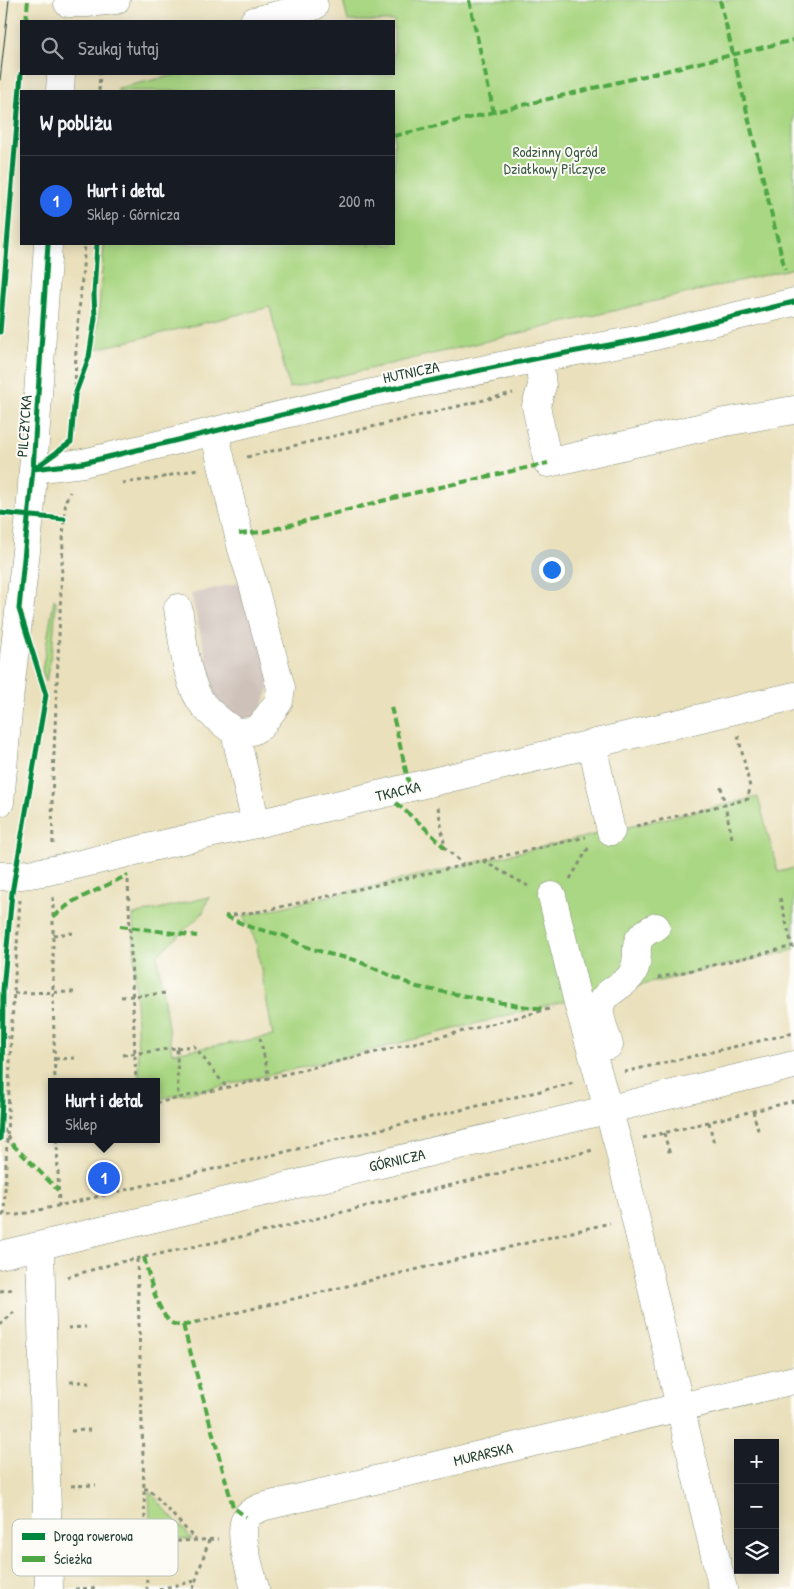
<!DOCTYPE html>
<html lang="pl">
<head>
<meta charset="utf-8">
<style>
	:root { --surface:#171b24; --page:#20242c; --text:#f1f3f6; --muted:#9ea1a6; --line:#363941; --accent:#2563eb }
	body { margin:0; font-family:"Patrick Hand",sans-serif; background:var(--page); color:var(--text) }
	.controls { position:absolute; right:15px; bottom:15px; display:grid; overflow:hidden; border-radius:0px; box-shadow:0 2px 12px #0003 }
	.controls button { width:45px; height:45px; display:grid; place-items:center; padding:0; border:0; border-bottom:1px solid var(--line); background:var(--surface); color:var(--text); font:25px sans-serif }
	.you { position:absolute; left:551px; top:569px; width:18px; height:18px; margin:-12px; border:4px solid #fff; border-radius:50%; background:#1a73e8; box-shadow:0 0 0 8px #1a73e833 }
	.badge { display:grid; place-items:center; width:32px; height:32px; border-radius:50%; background:var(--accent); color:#fff; font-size:16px; font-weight:700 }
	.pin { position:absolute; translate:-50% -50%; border:2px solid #fff; box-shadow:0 1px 5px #0006 }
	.popup { position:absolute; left:48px; top:1078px; width:112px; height:65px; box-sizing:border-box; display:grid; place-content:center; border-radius:0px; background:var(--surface); filter:drop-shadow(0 1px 4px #0005); font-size:16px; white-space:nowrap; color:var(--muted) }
	.popup b { font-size:19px; color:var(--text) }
	.popup::after { content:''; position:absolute; left:50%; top:100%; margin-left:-10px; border:10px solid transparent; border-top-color:var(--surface) }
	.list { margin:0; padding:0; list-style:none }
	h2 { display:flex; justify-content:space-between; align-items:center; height:65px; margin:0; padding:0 20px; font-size:21px }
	h2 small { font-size:16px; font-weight:400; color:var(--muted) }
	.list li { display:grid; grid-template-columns:32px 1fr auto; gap:15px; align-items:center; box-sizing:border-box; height:90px; padding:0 20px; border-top:1px solid var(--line) }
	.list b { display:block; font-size:19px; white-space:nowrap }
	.list p { margin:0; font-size:16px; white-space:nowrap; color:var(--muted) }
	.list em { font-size:16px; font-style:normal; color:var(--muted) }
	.icon { flex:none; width:28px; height:28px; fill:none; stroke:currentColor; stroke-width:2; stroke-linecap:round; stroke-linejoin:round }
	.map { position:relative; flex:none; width:794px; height:1589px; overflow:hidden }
	.search { position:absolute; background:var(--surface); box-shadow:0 2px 12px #0003; left:20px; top:20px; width:375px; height:55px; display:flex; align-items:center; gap:12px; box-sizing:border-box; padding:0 18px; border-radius:0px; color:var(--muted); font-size:19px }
	.panel { position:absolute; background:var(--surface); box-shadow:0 2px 12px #0003; left:20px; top:90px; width:375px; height:155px; border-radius:0px }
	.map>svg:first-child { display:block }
	.industrial { fill:#cec1b9 }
	.green { fill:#aad783; stroke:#648a5c }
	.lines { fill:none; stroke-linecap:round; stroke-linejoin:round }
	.minor-casing { stroke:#848e78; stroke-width:29 }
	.path { stroke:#848e78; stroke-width:3; stroke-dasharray:4 4; stroke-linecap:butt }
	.minor { stroke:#fff; stroke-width:28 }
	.tram { stroke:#1f3d34; stroke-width:1 }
	.quiet { stroke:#4fa644; stroke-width:4; stroke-dasharray:8 4; stroke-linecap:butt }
	.cycleway-casing { stroke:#fdfcf7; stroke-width:8 }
	.cycleway { stroke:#00873e; stroke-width:5 }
	.labels { text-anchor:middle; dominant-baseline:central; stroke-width:4; stroke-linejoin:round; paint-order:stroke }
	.park-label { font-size:15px; fill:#3b5c44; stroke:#fdfcf7 }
	.street-label { font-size:15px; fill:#1f3d34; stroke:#fdfcf7 }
	.key { fill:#fdfcf7; stroke:#bac3bc; stroke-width:1 }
	.key-label { font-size:14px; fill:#1f3d34 }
</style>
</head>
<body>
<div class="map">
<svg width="794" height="1589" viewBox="0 0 794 1589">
	<rect width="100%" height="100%" fill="#fdfcf7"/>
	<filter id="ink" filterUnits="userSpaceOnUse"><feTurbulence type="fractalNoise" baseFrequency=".02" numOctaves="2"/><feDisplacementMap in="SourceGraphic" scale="10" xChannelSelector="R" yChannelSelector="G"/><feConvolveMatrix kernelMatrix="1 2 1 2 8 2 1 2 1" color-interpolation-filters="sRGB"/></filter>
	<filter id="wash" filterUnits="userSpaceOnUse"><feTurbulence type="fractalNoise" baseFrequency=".0096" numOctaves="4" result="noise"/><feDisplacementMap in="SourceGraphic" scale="20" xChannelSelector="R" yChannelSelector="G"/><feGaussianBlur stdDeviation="1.12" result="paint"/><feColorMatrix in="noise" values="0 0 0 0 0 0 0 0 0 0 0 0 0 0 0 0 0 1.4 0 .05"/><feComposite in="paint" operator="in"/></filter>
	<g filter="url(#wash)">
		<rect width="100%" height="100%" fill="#eae0bc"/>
		<path class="industrial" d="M245,581L272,681L259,715L241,721L217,704L191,594Z"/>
		<path class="green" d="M343,0H794V268L289,388L270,307L96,349L104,244H394V91H117L118,88L179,74H394V21H348Z
			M54,599L56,601L53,641L46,682L42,671Z
			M758,797L778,872L794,868V950L629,988L564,1001L345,1057L210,1089L157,1099L156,1082H139L133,915L209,897L202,914L157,955L172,1053L273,1036L256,941L243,916Z
			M149,1491L192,1539L151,1540Z"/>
	</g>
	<g filter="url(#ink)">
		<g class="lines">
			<defs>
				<path id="minor" d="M68,3H87L116,0
					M254,21L314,6
					M60,91L61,74
					M539,358L542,386L536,406L548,463L725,422L794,410
					M214,431L242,549L252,580L281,688L279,701L261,726L252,731L235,732
					M33,469L83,463L372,393L539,358L647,338L794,302
					M178,608C183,638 185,684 205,707C214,717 224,724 235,732L256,824
					M592,744L611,831
					M0,802L9,700L30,516L48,244
					M0,876C37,876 74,865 110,857C159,845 207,834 256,824L794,696
					M552,896L578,1003L618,1144L723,1589
					M609,1045C606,1035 597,1013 601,1003C607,990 625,986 632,974C645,952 624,941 656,927
					M40,1246L49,1589
					M0,1255L794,1065
					M255,1589C251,1572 237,1533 246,1518C249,1512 256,1510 262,1507L794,1380"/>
			</defs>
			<use href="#minor" class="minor-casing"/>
			<path class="path" d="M99,91L100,74
				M75,395L76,346L85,244
				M247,457L513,393
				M122,483L155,479L197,469
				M721,787L732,838
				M438,807L445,848L463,864
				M636,826L748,799L750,787L738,735
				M53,844L52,799L64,519L66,500L70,492
				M483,861L528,886
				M570,879L590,845
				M128,880L136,1082
				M53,897V993L55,1082
				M780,898L792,946
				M225,916L263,911L586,837
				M53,935L74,933
				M658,978L794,946
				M14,993L76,992
				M121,997L168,993
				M5,1038L11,1037
				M260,1038L269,1078
				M177,1048L194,1046L227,1088
				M123,1055L177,1048L178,1098
				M55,1059L77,1058
				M624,1072L794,1033
				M156,1103L269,1078L472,1029L553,1008
				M753,1111L759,1134
				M709,1122L714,1144
				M4,1129L12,1144
				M664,1133L670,1155
				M643,1138L794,1101
				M57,1139L59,1206
				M0,1215H17L75,1202L574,1083
				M4,1215L11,1037L20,900
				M137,1259L147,1589
				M67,1277L116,1263L254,1234L593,1150
				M0,1291L14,1289
				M197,1322L610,1223
				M0,1325L14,1312
				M68,1328L86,1327
				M70,1382H90
				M71,1431L90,1430
				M71,1486L96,1485
				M144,1489H149L195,1539
				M73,1541L93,1540
				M145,1543L218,1539
				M75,1589L95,1588
				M159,1589L195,1581
				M193,1589L209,1540"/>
			<use href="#minor" class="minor"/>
			<path class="tram" d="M0,80L9,0"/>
			<path class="quiet" d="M469,0L494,113
				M720,0L785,270
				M26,21L28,0
				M394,136L794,40
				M239,534L263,532L405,495L548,463
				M391,707L410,788
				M396,803L423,826L445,848
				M225,916L250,927L285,936L301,945L329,954L355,960L417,987L519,1006L545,1009
				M53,917L72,902L128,875
				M120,926L197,936
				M12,1144L58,1190
				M144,1257C148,1272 158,1318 174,1324C181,1327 190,1324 197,1322
				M183,1325L233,1507L246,1517"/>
			<defs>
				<path id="cycleway" d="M0,332L21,74
					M35,468L71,442L75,395L89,357L95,318L94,294L97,244
					M33,469L83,463L372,393L539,358L647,338L794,302
					M0,513L64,519
					M0,1139L2,1100L3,990L12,893L46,695L19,609L33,469L48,244"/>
			</defs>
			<use href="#cycleway" class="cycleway-casing"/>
			<use href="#cycleway" class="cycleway"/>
		</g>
	</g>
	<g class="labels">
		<g class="park-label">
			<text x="555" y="151">Rodzinny Ogród<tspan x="555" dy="17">Działkowy Pilczyce</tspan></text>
		</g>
		<g class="street-label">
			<text transform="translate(411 372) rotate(-12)">HUTNICZA</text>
			<text transform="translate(24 426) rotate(-86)">PILCZYCKA</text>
			<text transform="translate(398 791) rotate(-13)">TKACKA</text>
			<text transform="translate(397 1160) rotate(-13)">GÓRNICZA</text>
			<text transform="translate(483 1454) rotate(-13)">MURARSKA</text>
		</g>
	</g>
	<rect x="12" y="1519" width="166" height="57" rx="8" class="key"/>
	<rect x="22" y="1533" width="23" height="7" fill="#00873e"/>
	<rect x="22" y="1556" width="23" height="6" fill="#4fa644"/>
	<g class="key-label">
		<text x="54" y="1541">Droga rowerowa</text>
		<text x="54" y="1564">Ścieżka</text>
	</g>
</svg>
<div class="controls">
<button>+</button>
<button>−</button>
<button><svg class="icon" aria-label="layers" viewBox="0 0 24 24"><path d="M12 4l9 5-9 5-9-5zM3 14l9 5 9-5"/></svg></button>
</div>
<div class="you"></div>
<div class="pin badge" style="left:104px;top:1178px">1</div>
<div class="popup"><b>Hurt i detal</b>Sklep</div>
<div class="search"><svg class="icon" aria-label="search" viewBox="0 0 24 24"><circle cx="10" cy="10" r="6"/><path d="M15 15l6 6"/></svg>Szukaj tutaj</div>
<section class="panel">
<h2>W pobliżu<small></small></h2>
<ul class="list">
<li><span class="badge">1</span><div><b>Hurt i detal</b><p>Sklep · Górnicza</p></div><em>200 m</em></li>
</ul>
</section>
</div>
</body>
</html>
